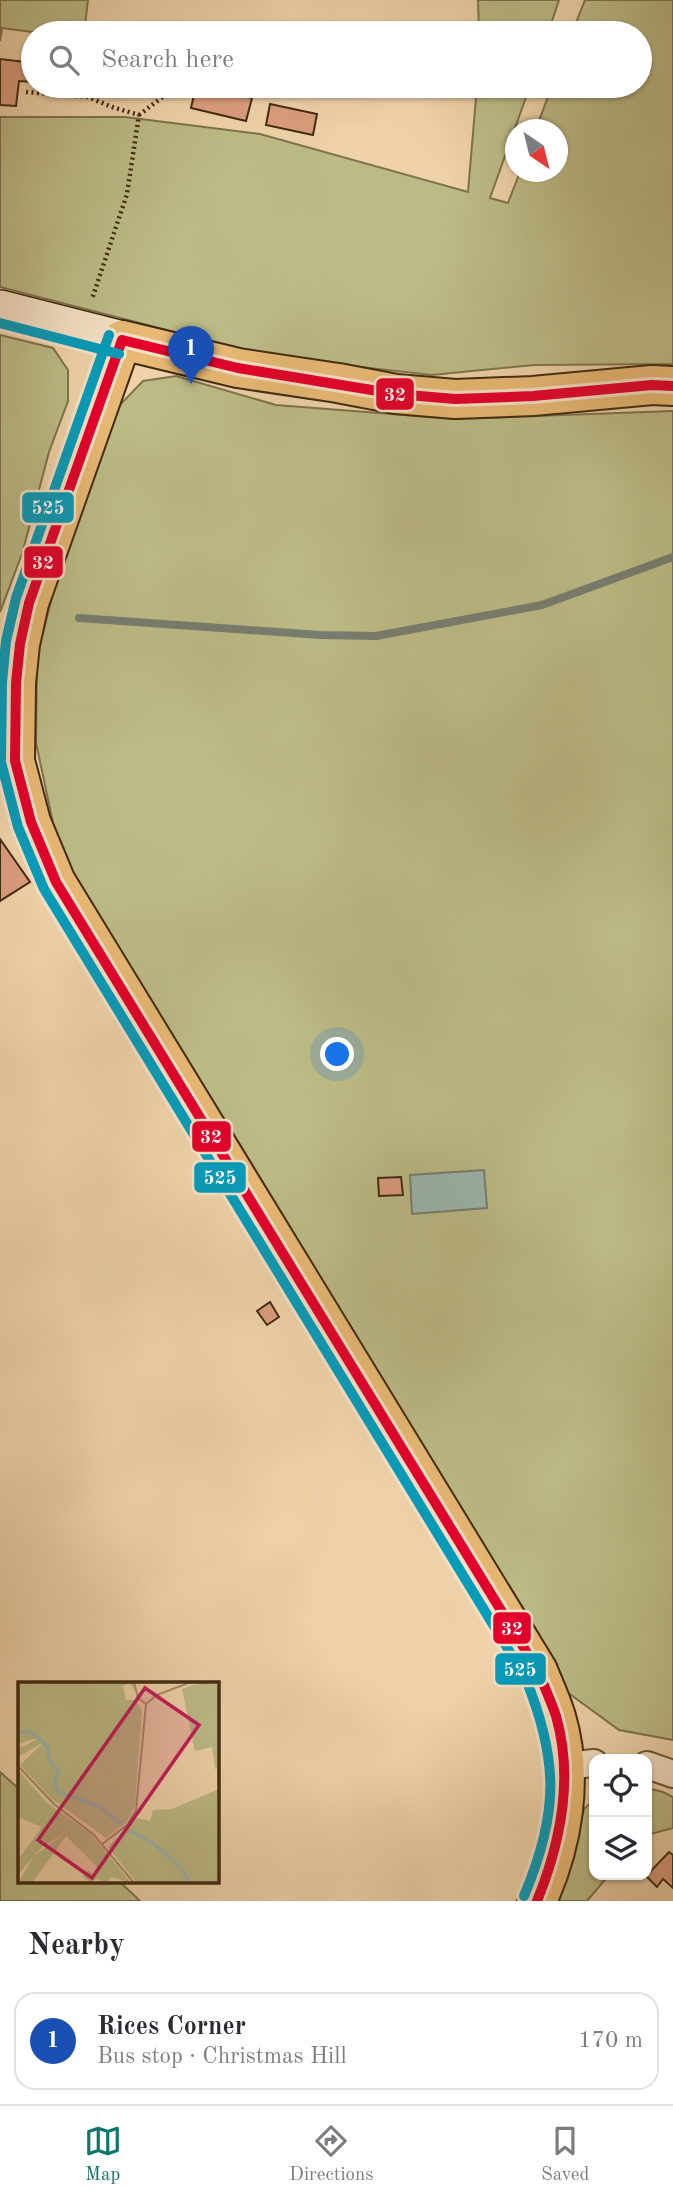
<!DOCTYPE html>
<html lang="en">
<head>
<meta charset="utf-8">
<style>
	:root { --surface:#fff; --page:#f7f7f7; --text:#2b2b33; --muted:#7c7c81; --line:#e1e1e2; --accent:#0f766e }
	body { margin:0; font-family:"Old Standard TT",serif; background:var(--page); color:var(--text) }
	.controls { position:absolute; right:21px; bottom:21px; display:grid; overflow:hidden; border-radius:14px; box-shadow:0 2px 5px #0004 }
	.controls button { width:63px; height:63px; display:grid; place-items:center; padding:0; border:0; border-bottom:2px solid var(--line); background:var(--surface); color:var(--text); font:35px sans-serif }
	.compass { position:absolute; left:505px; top:119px; width:63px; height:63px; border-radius:50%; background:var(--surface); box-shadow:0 2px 5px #0004; rotate:145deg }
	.you { position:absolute; left:338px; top:1055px; width:24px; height:24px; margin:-18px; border:5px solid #fff; border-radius:50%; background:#1a73e8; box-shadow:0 0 0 10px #1a73e833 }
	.badge { display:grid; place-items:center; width:46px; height:46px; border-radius:50%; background:var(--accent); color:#fff; font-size:23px; font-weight:700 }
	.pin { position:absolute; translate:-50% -58px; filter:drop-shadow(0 2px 4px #0008) }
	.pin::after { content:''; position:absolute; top:37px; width:24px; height:21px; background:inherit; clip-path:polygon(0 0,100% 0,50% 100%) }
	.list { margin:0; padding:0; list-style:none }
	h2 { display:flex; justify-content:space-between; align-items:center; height:91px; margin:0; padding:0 28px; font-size:30px }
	h2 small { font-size:23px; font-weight:400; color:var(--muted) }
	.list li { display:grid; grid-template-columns:46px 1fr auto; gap:21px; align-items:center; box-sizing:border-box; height:98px; margin:0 14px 14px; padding:0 14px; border:2px solid var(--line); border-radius:21px }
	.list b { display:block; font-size:26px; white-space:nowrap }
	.list p { margin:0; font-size:23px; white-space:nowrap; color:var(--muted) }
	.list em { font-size:23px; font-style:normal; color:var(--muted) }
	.icon { flex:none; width:38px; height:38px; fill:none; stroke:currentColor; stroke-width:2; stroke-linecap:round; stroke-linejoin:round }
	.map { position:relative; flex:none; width:673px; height:1901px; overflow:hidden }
	.search { position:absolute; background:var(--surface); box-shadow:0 2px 5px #0004; left:21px; right:21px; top:21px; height:77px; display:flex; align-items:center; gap:18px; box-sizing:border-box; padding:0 24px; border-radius:38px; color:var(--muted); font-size:26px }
	.sheet { height:203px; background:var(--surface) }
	nav { display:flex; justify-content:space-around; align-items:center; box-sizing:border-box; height:98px; border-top:2px solid var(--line); background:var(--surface); font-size:19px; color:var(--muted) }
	nav a { display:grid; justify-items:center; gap:4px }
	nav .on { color:var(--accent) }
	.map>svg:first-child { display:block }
	.green { fill:#bcbb86; stroke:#7e734c; stroke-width:2 }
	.water { fill:#9bb6af; stroke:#777e70; stroke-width:2 }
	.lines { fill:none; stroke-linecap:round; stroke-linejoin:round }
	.stream { stroke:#777e70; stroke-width:8 }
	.building { fill:#db9d7d; stroke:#412b11; stroke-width:2 }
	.street-casing { stroke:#6c5537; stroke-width:30 }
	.secondary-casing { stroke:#412b11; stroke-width:40 }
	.primary-casing { stroke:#412b11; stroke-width:42 }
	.path { stroke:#412b11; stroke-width:4.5; stroke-dasharray:2 3.5; stroke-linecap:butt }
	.street { stroke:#f5e2c7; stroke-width:26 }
	.secondary { stroke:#f5e2c7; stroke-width:37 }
	.primary { stroke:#e8b974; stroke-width:38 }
	.bus-1-casing { stroke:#f5e2c7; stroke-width:16 }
	.bus-2-casing { stroke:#f5e2c7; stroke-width:16 }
	.bus-1 { stroke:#e4002b; stroke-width:10 }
	.bus-2 { stroke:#069cbb; stroke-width:10 }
	.inset-river { fill:none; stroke:#9bb6af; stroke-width:3.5 }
	.inset-road { fill:none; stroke:#a98f6c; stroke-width:2 }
	.view { fill:#c2185b; fill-opacity:0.15; stroke:#c2185b; stroke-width:3.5 }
	.inset-edge { fill:none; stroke:#412b11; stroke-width:3.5 }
	.line-badge { stroke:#f5e2c7; stroke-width:2.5 }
	.badge-label { font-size:19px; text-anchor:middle; font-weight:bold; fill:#fff }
</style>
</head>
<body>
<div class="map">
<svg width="673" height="1901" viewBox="0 0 673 1901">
	<rect width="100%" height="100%" fill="#efd2a9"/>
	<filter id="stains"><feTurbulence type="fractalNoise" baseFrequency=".00286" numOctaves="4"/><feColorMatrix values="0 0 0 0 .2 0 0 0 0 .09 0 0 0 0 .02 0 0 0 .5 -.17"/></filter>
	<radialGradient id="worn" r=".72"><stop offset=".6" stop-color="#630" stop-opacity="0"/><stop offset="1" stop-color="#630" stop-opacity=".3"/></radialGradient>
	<path class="green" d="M0,0H88L84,33H40L2,28L0,41Z
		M478,0H559L548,33H479Z
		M585,0H673V364L534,365L432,375L271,357L0,287V117H125L260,134L468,192L477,86H530L490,198L508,203L520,172H558V130L536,129L552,86H640V33H572Z
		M0,335L53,348L68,370V401L49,452L22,554L0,612Z
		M176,376L276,405L456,419L673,411V1740L619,1730L567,1692L59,851L36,743L37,656L57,577L117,408L143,381Z
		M0,1772L19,1789V1882H120L140,1901H0Z
		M647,1788L663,1792L673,1797V1828L647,1835Z
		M594,1800V1875H609L587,1901H557L584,1809Z"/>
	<path class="water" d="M484,1170L487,1208L412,1214L410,1175Z"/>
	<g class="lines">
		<path class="stream" d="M79,618L320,635L376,636L542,605L673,557"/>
	</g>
	<path class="building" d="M0,59L33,63V82L19,81L16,106L0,105Z
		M196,86L252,98L246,121L191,108Z
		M270,104L317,114L313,135L266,125Z
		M0,839L30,882L0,901Z
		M401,1177L403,1195L379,1196L378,1178Z
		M270,1302L279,1317L267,1325L257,1311Z
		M669,1852L673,1855V1888L663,1879L657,1887L646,1876Z"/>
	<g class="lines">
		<defs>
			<path id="street" d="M647,1765L673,1774
				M565,1766L594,1763"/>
			<path id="secondary" d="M0,309L122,340"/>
			<path id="primary" d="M537,1901C563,1844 574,1778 556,1717C551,1701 544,1686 538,1671L56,882L31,822L15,761L16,683L20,644L29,603L122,340L238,368L338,383L396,394L455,399L533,396L652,385L673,386"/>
		</defs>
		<use href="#street" class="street-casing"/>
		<use href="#secondary" class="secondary-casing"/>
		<use href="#primary" class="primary-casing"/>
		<path class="path" d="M26,92L88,97L112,107L139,115L127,194L92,299
			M139,115L177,86"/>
		<use href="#street" class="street"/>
		<use href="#secondary" class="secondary"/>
		<use href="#primary" class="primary"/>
		<defs>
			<path id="bus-1" d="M122,340L29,603L20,644L16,683L15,761L31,822L56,882L538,1671C544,1686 551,1701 556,1716C574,1779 561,1842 537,1901
				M122,340L238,368L396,394L455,399L533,396L652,385L673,386"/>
			<path id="bus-2" d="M0,323L119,354
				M109,335L16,598L6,641L2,682L1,762L18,827L44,889L525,1677C559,1760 559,1813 524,1896"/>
		</defs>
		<use href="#bus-1" class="bus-1-casing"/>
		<use href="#bus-2" class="bus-2-casing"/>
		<use href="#bus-1" class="bus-1"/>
		<use href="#bus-2" class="bus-2"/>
	</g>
	<g transform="translate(18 1682)">
		<rect width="201" height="201" fill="#efd2a9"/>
		<path d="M0,0H115L116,10L112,1L105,4L108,18H117L124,28L117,124L108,141L88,156L33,116L2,83L27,59L0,75V65L7,64L22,55L0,62ZM184,0L201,3L202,86L197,87L194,65L177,69L164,7ZM0,88L28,120L73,152L113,201L94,195L88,201L79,196L73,201L64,194L70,188L76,193L81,187L48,154L14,201H0L16,174L46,152L25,164L0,192V178L24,145L0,135ZM201,107V201H119L90,165L119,136L132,139L135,128L154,127Z" fill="#bcbb86"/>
		<path class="inset-river" d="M0,49L15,51L30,65L31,78L41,90L37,98L40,110L80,124L103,142M110,148L135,161L163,186L171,201"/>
		<path class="inset-road" d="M116,0L120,16L128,22M0,84L36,122L76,153L116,201M84,162L109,143L118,128L128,22L139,13L173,0"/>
		<path class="view" d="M127,6L181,43L74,196L20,158Z"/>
		<rect width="201" height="201" class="inset-edge"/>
	</g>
	<g class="line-badge">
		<rect x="375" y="377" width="40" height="34" rx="7" fill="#e4002b"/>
		<rect x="21" y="491" width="54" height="33" rx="7" fill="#069cbb"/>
		<rect x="23" y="545" width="41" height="34" rx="7" fill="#e4002b"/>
		<rect x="191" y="1120" width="41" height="33" rx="7" fill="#e4002b"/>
		<rect x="193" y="1161" width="54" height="33" rx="7" fill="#069cbb"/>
		<rect x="492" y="1611" width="40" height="34" rx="7" fill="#e4002b"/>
		<rect x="494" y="1652" width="53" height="34" rx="7" fill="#069cbb"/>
	</g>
	<g class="badge-label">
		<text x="395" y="401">32</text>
		<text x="48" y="514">525</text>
		<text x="43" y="569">32</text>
		<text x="211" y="1143">32</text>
		<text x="220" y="1184">525</text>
		<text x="512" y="1635">32</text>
		<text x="520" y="1676">525</text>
	</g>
	<rect width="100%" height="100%" filter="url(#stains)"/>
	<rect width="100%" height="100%" fill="url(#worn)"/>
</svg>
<div class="controls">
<button><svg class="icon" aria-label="locate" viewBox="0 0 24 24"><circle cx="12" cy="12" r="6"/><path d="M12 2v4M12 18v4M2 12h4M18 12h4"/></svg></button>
<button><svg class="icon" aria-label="layers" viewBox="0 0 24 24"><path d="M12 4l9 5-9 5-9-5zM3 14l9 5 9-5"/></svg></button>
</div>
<svg class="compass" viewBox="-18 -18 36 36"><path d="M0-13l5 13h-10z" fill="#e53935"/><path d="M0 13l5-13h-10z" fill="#7c7c81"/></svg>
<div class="you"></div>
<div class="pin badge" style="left:191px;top:384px;background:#1a4fb4">1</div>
<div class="search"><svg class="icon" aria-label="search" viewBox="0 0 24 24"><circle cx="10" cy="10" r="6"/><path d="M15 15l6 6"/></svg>Search here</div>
</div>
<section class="sheet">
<h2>Nearby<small></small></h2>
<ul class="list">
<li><span class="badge" style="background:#1a4fb4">1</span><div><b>Rices Corner</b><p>Bus stop · Christmas Hill</p></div><em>170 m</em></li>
</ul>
</section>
<nav>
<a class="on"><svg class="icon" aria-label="map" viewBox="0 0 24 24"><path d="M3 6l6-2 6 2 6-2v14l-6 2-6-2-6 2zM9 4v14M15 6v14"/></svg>Map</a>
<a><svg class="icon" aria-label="directions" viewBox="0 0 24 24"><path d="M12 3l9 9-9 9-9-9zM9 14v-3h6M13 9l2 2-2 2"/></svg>Directions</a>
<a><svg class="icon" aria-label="saved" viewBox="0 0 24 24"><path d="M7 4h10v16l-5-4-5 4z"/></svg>Saved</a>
</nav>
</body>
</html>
